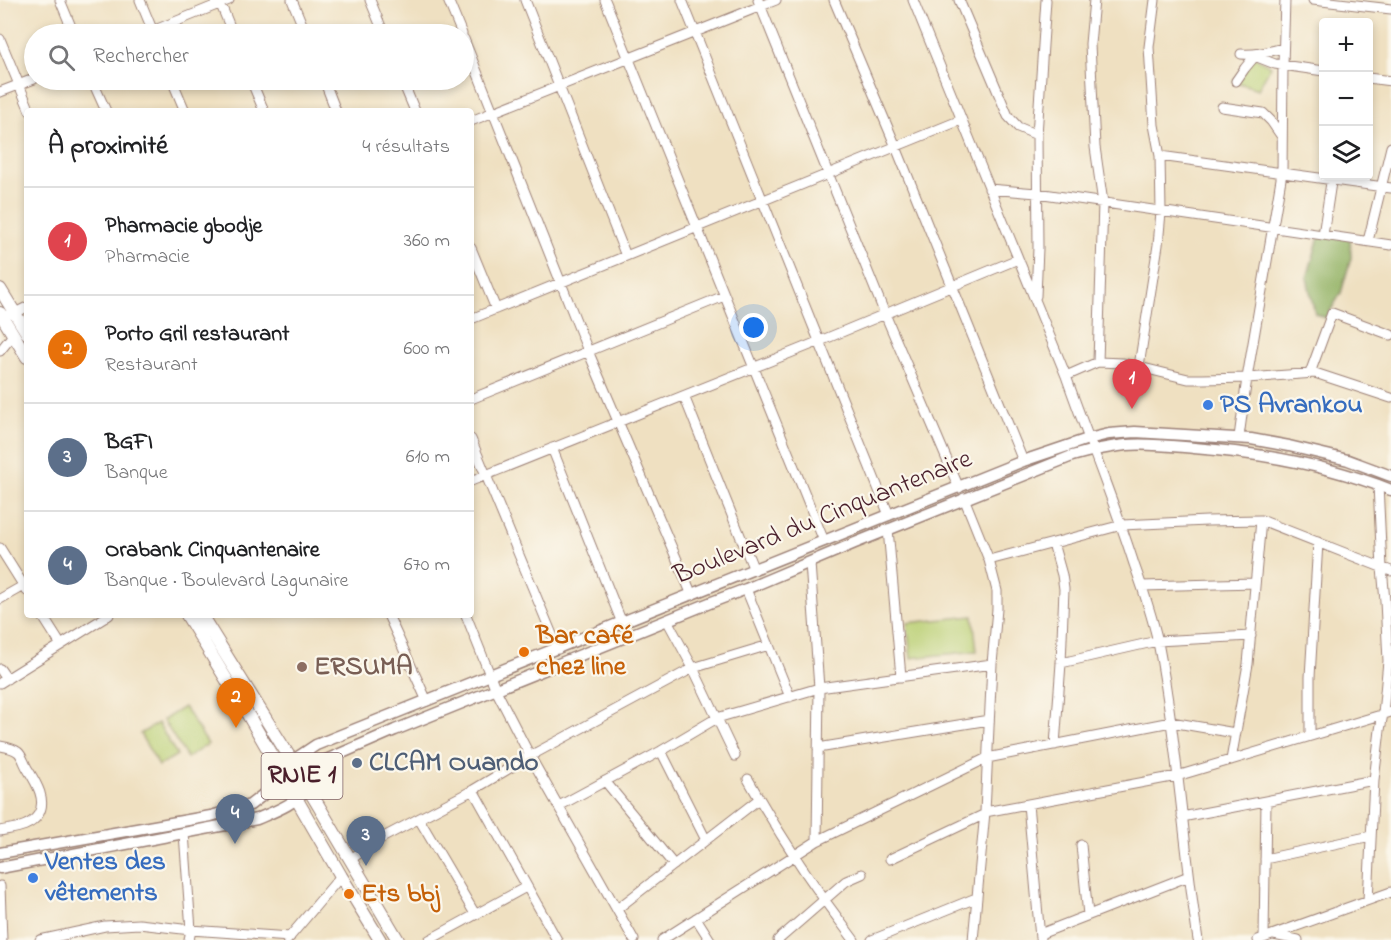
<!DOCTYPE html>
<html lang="fr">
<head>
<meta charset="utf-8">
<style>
	:root { --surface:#fff; --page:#f2f2f2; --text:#202124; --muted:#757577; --line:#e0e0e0; --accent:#d1495b }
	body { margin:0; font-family:"Indie Flower",sans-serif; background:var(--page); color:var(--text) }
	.controls { position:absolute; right:18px; top:18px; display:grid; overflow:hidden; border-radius:6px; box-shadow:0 3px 9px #0003 }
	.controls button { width:54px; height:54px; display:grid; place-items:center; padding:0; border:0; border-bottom:2px solid var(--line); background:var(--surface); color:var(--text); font:30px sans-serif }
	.you { position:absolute; left:754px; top:328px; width:21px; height:21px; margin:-15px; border:4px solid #fff; border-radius:50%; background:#1a73e8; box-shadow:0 0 0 9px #1a73e833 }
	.badge { display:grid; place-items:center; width:39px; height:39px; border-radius:50%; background:var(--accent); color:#fff; font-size:20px; font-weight:700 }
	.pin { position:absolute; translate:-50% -50px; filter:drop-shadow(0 2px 3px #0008) }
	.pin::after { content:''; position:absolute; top:32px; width:21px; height:18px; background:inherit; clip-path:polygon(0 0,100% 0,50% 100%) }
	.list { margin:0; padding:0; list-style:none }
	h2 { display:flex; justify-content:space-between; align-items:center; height:78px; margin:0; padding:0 24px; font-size:26px }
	h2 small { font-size:20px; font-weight:400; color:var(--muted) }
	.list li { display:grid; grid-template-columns:39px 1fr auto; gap:18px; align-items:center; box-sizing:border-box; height:108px; padding:0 24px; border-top:2px solid var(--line) }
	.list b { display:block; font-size:22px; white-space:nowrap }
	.list p { margin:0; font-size:20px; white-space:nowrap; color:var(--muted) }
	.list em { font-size:20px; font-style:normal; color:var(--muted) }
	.icon { flex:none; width:33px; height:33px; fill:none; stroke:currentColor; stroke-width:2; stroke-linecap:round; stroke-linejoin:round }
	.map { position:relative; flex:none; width:1391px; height:940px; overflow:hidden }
	.search { position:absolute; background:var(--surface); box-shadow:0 3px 9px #0003; left:24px; top:24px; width:450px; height:66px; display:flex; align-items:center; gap:15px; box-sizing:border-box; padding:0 21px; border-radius:33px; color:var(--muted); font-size:22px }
	.panel { position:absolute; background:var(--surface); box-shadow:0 3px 9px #0003; left:24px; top:108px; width:450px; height:510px; border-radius:6px }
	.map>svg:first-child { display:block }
	.green { fill:#bacf73; stroke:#82774f; stroke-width:1.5 }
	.forest { fill:#93b265; stroke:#6e6848; stroke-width:1.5 }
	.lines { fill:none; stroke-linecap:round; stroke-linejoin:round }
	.minor-casing { stroke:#9c8076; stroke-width:11 }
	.major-casing { stroke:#9c8076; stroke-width:13 }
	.highway-casing { stroke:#9c8076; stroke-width:14 }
	.minor { stroke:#fff; stroke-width:9 }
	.major { stroke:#fff; stroke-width:10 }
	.highway { stroke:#fff; stroke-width:12 }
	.shop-dot { fill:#3f7fe0; stroke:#fbf7ec; stroke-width:2 }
	.food-dot { fill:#e8710a; stroke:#fbf7ec; stroke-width:2 }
	.education-dot { fill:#8d6e63; stroke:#fbf7ec; stroke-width:2 }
	.service-dot { fill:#5c6f8a; stroke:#fbf7ec; stroke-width:2 }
	.labels { text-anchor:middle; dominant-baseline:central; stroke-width:4.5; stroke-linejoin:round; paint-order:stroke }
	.shield { fill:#fbf7ec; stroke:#7f6065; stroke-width:1.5 }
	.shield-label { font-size:26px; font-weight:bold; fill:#4a1f2b }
	.shop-label { font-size:27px; font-weight:bold; fill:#366cbe; stroke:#fbf7ec; text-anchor:start }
	.street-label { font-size:27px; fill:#4a1f2b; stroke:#fbf7ec }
	.food-label { font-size:27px; font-weight:bold; fill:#c56008; stroke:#fbf7ec; text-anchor:start }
	.education-label { font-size:27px; font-weight:bold; fill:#785e54; stroke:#fbf7ec; text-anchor:start }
	.service-label { font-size:27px; font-weight:bold; fill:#4e5e75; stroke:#fbf7ec; text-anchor:start }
</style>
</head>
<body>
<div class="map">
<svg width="1391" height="940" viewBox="0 0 1391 940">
	<rect width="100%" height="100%" fill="#fbf7ec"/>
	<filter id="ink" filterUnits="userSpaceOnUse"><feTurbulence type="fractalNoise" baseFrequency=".0167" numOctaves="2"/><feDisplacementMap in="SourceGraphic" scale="12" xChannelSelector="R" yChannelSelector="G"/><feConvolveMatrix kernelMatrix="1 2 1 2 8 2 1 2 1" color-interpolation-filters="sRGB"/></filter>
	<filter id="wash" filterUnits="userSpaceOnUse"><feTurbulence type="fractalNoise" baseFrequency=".008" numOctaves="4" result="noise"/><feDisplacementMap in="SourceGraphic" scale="24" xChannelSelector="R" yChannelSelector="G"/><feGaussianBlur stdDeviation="1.35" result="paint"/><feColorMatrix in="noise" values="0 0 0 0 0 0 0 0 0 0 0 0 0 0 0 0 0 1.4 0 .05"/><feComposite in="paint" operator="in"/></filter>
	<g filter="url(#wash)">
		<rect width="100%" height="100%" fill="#efe0c1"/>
		<path class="green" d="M1253,56L1271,66L1258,89L1233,81Z
			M973,616L977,651L911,658L907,623Z
			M184,707L208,744L187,758L163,720Z
			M158,723L177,755L159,766L140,734Z"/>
		<path class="forest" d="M1324,231L1350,235L1351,258L1341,293L1326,318L1315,314L1307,278L1318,240Z"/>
	</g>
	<g filter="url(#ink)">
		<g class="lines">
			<defs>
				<path id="minor" d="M60,0L74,34
					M140,0L154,34
					M219,0L233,34
					M292,0L306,34
					M370,0L384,34
					M448,0L462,34
					M525,0L626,256
					M605,0L824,541
					M682,0L889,515
					M758,0L885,314L959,488
					M834,0L896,147L1023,461
					M913,0L1066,376C1088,439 1114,501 1134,564C1143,589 1152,616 1158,642C1177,740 1183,841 1198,940
					M959,0L1008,116L1018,127L1037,135
					M1094,0L1090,44L1095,147L1103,203L1098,362
					M1313,0L1391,9
					M145,34L229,0
					M0,39L30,111
					M464,39L588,351L692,595
					M1241,54C1256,55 1269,52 1283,48
					M1252,55L1275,64L1324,71
					M1368,78L1391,81
					M92,80L106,111
					M172,80L185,111
					M251,80L264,111
					M324,80L336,111
					M402,80L415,111
					M1236,81L1245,68L1255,56
					M0,92L34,79
					M1222,107L1263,113L1271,121L1282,137
					M471,121L776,0
					M1160,156L1391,188
					M989,189L1037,193L1391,245
					M1323,235L1332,176
					M1368,241L1391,147
					M471,248L496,309
					M1036,296L1038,248L1037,135L1046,0
					M0,317L15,313L27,307
					M471,319L961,120
					M0,351L13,335
					M1139,366L1158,245L1161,212L1160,156L1154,125L1149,47L1155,0
					M1310,373L1332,313L1391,335
					M1066,376L1098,362L1123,363L1188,379H1203L1247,378L1315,373L1391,398
					M684,396L754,570
					M471,399L724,296
					M1239,437L1247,378L1282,173L1283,65L1285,0
					M471,439L558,649
					M552,448L622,623
					M471,481L820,341L1018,259
					M964,498L989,560L997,591V609L992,664L985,812L973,940
					M888,529L901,677
					M1053,543L1062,575L1064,589L1061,663L1055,745
					M0,548L27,591
					M989,560L1122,525L1207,521L1261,520L1391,571
					M810,563L819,688L817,841
					M1142,586L1255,583
					M746,589L790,697
					M0,599L23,586
					M42,615L61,645
					M388,615L427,701
					M466,615L496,690L530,756L634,940
					M667,620L693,668L735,756
					M1061,663L1157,641L1251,636
					M0,669L7,679
					M0,683L109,615
					M1310,736V677L1318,542
					M0,746C6,747 13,748 18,752C22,755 24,763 27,768C35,781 48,800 38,815C29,828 14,828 0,831
					M818,748L989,720
					M661,751L706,840
					M1231,760L1248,664L1261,520
					M748,779C780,836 814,888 854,940
					M605,781L674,865
					M473,790L557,940
					M1028,804L1040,938
					M559,806L661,751L717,718L819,688L992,664
					M985,812L1177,776L1391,712
					M1182,817L1374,780
					M419,819L475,914
					M184,833L191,930L189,940
					M1081,845L1088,915
					M351,859L378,840L473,790L530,756L693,668L769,645
					M890,859L983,815
					M1265,859L1371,836
					M0,886L2,940
					M1368,900L1374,780L1380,730L1383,714L1388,661L1385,601L1382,568L1378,485
					M617,909L759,799
					M696,918L710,940
					M1040,934L1189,876
					M1274,935L1298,940
					M1264,937L1266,801
					M40,940L105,926L139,924L191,930L290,937
					M287,940L341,876
					M429,940L526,887
					M662,940L817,841L987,758L1171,722L1235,733
					M778,940L846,881L862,874
					M872,940L976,898
					M1258,940L1391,892"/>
				<path id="major" d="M0,853L211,816L250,805L268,791L292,761L316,745L1023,461L1088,439L1109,434L1135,432L1251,439L1289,446L1348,460L1391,476
					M0,868L257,819C273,812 296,804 306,789C311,781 313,771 319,763L395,730L712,602L746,589L855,543L1072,456C1089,451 1107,447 1126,445C1148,443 1172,446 1194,448C1262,453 1328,465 1391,490"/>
				<path id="highway" d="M0,289L27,333
					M0,313L27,357
					M187,615L247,713L341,876L380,940
					M201,615L292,761L398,940"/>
			</defs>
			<use href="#minor" class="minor-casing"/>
			<use href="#major" class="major-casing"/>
			<use href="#highway" class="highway-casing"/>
			<use href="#minor" class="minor"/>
			<use href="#major" class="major"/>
			<use href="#highway" class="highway"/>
		</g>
	</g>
	<g class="shop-dot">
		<circle cx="1208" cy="405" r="6"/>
		<circle cx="33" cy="878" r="6"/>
	</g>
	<g class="food-dot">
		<circle cx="524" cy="652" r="6"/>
		<circle cx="349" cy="894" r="6"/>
	</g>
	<circle class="education-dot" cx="302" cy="667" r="6"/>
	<circle class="service-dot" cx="357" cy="763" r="6"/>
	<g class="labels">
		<rect class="shield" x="261.5" y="753" width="81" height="46" rx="4.5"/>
		<g class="shield-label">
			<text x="302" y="776">RNIE 1</text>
		</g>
		<g class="shop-label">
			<text x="1220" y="405">PS Avrankou</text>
			<text x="45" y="862">Ventes des<tspan x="45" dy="31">vêtements</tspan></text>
		</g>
		<g class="street-label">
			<text transform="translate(823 518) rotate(-22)">Boulevard du Cinquantenaire</text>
		</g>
		<g class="food-label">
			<text x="536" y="636">Bar café<tspan x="536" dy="31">chez line</tspan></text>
			<text x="361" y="894">Ets bbj</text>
		</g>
		<g class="education-label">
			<text x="314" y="667">ERSUMA</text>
		</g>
		<g class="service-label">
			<text x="369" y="763">CLCAM Ouando</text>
		</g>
	</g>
</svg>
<div class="controls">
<button>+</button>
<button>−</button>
<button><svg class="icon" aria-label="layers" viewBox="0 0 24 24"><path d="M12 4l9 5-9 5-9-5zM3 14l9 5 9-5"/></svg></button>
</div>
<div class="you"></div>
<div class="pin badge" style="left:1132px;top:409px;background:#e0444e">1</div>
<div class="pin badge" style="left:236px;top:728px;background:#e8710a">2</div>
<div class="pin badge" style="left:366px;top:866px;background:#5c6f8a">3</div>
<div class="pin badge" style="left:235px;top:844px;background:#5c6f8a">4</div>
<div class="search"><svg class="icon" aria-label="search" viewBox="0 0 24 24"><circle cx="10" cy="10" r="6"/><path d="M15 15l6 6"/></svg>Rechercher</div>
<section class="panel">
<h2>À proximité<small>4 résultats</small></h2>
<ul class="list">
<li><span class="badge" style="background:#e0444e">1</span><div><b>Pharmacie gbodje</b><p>Pharmacie</p></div><em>360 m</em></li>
<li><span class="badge" style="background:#e8710a">2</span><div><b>Porto Gril restaurant</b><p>Restaurant</p></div><em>600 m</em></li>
<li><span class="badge" style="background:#5c6f8a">3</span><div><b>BGFI</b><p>Banque</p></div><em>610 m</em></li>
<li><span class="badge" style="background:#5c6f8a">4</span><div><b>Orabank Cinquantenaire</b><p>Banque · Boulevard Lagunaire</p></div><em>670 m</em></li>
</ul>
</section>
</div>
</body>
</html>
